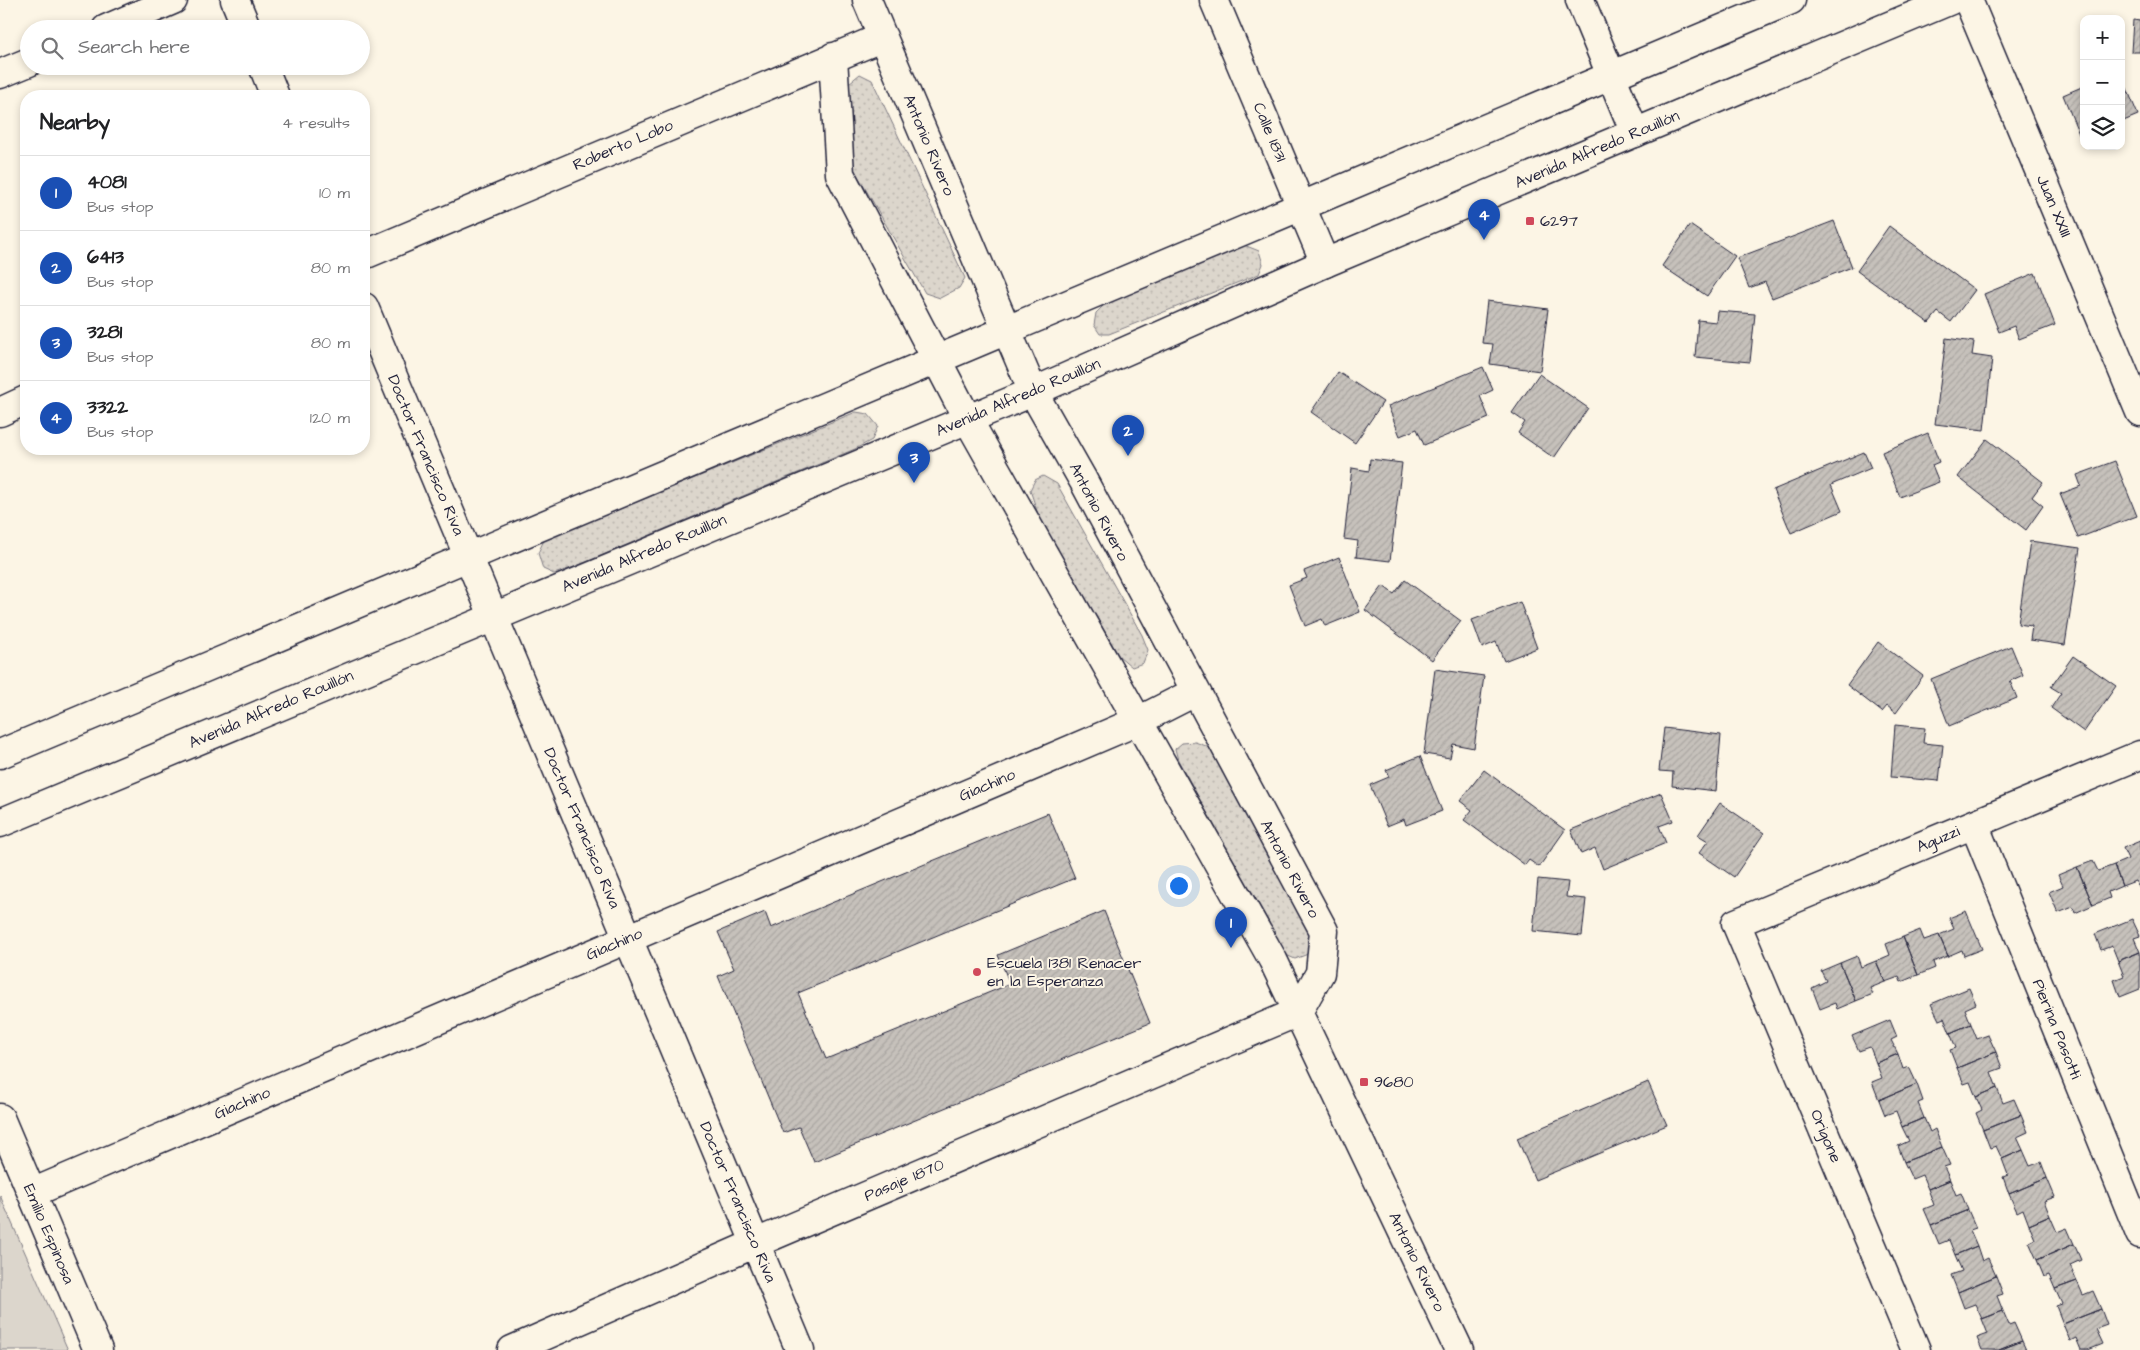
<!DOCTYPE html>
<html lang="en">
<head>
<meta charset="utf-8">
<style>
	:root { --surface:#fff; --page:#f2f2f2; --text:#202124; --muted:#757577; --line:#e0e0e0; --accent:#111827 }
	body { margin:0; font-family:"Architects Daughter",sans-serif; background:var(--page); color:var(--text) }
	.controls { position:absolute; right:15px; top:15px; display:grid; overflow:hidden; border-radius:10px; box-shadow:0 2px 8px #0003 }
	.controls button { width:45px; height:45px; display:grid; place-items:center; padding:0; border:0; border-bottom:1px solid var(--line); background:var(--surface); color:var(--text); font:25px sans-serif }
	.you { position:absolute; left:1178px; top:885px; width:18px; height:18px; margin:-12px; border:4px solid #fff; border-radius:50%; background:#1a73e8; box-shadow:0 0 0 8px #1a73e833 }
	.badge { display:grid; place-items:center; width:32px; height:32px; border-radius:50%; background:var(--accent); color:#fff; font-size:16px; font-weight:700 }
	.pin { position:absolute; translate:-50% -41px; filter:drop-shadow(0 1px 2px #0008) }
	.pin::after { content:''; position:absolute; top:26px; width:18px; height:15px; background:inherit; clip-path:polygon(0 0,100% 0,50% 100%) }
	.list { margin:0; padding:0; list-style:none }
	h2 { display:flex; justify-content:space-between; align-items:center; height:65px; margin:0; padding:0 20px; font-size:21px }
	h2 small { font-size:16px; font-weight:400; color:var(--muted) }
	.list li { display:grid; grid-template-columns:32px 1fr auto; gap:15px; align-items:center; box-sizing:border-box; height:75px; padding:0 20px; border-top:1px solid var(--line) }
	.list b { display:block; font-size:19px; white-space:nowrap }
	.list p { margin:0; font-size:16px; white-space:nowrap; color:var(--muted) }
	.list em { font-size:16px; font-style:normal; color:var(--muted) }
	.icon { flex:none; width:28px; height:28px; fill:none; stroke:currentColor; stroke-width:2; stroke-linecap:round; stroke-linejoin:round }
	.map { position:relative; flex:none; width:2140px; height:1350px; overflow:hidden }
	.search { position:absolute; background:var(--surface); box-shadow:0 2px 8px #0003; left:20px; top:20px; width:350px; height:55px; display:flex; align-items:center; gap:12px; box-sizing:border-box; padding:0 18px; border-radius:28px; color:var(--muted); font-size:19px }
	.panel { position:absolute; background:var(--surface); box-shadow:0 2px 8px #0003; left:20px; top:90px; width:350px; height:365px; border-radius:20px }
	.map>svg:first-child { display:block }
	.grass { fill:url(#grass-dots); stroke:#7f7c84 }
	.pitch { fill:#dcd6cc; stroke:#7f7c84 }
	.building { fill:url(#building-hatch); stroke:#22223b }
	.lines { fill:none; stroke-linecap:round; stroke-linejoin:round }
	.street-casing { stroke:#22223b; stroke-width:31 }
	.secondary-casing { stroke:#22223b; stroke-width:31 }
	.street { stroke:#fcf5e5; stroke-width:28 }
	.secondary { stroke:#fcf5e5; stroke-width:28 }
	.poi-dot { fill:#d1495b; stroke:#fcf5e5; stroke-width:2 }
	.labels { text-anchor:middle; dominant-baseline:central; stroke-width:4; stroke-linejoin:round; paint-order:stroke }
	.street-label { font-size:16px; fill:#22223b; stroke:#fcf5e5 }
	.poi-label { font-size:16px; fill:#22223b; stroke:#fcf5e5; text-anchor:start }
</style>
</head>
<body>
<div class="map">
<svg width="2140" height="1350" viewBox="0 0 2140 1350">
	<defs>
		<pattern id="grass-dots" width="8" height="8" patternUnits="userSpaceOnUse" patternTransform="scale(1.25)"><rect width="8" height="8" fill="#dcd6cc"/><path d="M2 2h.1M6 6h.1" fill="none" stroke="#bcb7b0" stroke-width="1.8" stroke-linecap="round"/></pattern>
		<pattern id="building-hatch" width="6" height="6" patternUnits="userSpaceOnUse" patternTransform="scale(1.25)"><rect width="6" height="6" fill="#c6c1bb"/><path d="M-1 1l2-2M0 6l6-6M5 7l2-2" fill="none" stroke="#aaa6a2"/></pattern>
	</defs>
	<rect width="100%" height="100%" fill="#fcf5e5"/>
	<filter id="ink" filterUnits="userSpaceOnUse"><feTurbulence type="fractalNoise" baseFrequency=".02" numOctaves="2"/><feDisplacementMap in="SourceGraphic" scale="10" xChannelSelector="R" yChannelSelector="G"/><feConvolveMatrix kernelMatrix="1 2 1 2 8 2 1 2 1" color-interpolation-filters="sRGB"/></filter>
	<g filter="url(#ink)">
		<path class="grass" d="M860,74L872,80L965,278L959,288L940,298L925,293L854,169L849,83Z
			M1244,245L1259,251L1263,264L1259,274L1109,334H1100L1094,325L1096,313L1105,304Z
			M856,412L868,414L878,426L872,440L855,449L574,567L554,574L543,569L538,553L544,540Z
			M1043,476L1057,484L1142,635L1148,650L1143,663L1132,667L1119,656L1039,517L1030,490L1035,480Z
			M1195,742L1209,747L1305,921L1313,942L1308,954L1295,959L1286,955L1178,760L1175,749L1182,743Z"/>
		<path class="pitch" d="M0,1195L4,1205L68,1350H0Z"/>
		<path class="building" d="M2133,20L2140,21V52H2131Z
			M2121,74L2138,115L2121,122Z
			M2084,86V138L2081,139L2063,95Z
			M1834,221L1852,267L1772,298L1765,282L1749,288L1737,258Z
			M1690,225L1735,256L1707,296L1662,266Z
			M1889,226L1975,290L1951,322L1938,312L1929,323L1857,271Z
			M2035,273L2055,325L2019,339L2014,326L1999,332L1984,294Z
			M1487,301L1548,309L1540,371L1490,364L1493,344L1482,343Z
			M1717,311L1755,314L1750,362L1695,357L1698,320L1716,322Z
			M1946,338L1974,342L1972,355L1992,358L1984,430L1935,424Z
			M1483,367L1493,390L1480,396L1489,418L1424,445L1417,429L1400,436L1388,406Z
			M1338,372L1383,402L1355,443L1311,412Z
			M1539,374L1588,408L1554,458L1518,433L1525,422L1512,413Z
			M1928,433L1939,462L1932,465L1939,482L1900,497L1882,452Z
			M1987,439L2043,482L2032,497L2043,506L2026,530L1958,477Z
			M1864,452L1871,468L1831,485L1842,511L1791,533L1773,490Z
			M1370,459L1402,463L1390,561L1356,557L1358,541L1344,539L1352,468L1369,471Z
			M2115,461L2137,516L2078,538L2060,494L2081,486L2077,475Z
			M2030,541L2080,548L2065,645L2030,640L2032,626L2018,624Z
			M1339,557L1360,612L1325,626L1322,619L1305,626L1289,585L1307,578L1304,571Z
			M1405,580L1461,621L1432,660L1365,610L1383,586L1394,594Z
			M1520,602L1537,648L1504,661L1496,642L1482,648L1472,620Z
			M1878,642L1923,676L1896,713L1887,706L1882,712L1847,685Z
			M2011,646L2023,675L2010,681L2017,698L1949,726L1931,679Z
			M2073,656L2116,686L2084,732L2051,708L2061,693L2051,687Z
			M1435,669L1484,676L1474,748L1453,744L1450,758L1424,754Z
			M1895,725L1925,728L1923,743L1943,745L1939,781L1891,777Z
			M1664,728L1721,735L1716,791L1672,786L1673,772L1659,771Z
			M1420,756L1442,811L1406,825L1404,819L1387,826L1370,785L1389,777L1386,770Z
			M1484,770L1565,830L1539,867L1529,860L1525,865L1464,820L1472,810L1460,801Z
			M1661,793L1673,821L1659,826L1666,843L1603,869L1595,848L1581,854L1571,830Z
			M1720,803L1764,833L1734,877L1699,853L1708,841L1698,835Z
			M1048,813L1075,878L798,993L826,1059L1010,984L998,955L1104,911L1150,1023L814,1162L799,1127L783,1133L718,976L734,969L718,932L765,912L771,928Z
			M2140,841V886H2138L2135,881L2122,886L2114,865L2128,859L2123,848Z
			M2093,861L2098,871L2114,865L2122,886L2108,892L2110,898L2093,905L2077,867Z
			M2077,867L2093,905L2075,913L2073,907L2058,913L2049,892L2063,886L2058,875Z
			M1538,879L1568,882L1566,897L1586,899L1582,936L1533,931Z
			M1966,911L1982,949L1964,956L1962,950L1948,956L1939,935L1954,929L1949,918Z
			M2132,919L2140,936L2134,938L2140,952L2118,961L2112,946L2101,950L2095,934Z
			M1920,930L1924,940L1939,935L1948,956L1933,962L1935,968L1918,975L1903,937Z
			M1903,937L1918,975L1901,982L1899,977L1885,982L1876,961L1890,955L1886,944Z
			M2140,952V989L2120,997L2114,980L2124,976L2118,961Z
			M1857,956L1861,967L1876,961L1885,982L1870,988L1873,994L1856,1001L1840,963Z
			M1840,963L1856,1001L1837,1009L1835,1003L1820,1009L1812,988L1826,981L1821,971Z
			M1969,988L1976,1004L1965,1009L1971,1024L1950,1033L1944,1018L1939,1020L1931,1004Z
			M1890,1020L1897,1037L1891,1040L1898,1054L1876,1063L1870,1047L1859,1051L1852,1036Z
			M1971,1024L1977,1039L1988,1035L1996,1052L1957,1068L1950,1050L1956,1048L1950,1033Z
			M1996,1052L2002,1068L1991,1072L1997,1088L1976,1097L1970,1082L1964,1084L1957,1068Z
			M1898,1054L1903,1069L1909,1067L1917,1084L1879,1100L1872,1082L1882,1078L1876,1063Z
			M1648,1082L1667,1125L1535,1180L1517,1138Z
			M1917,1084L1923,1101L1918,1103L1924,1118L1902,1127L1896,1111L1885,1115L1879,1100Z
			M1997,1088L2003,1103L2014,1099L2021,1115L1983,1130L1976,1113L1982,1110L1976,1097Z
			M2021,1115L2028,1132L2017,1137L2023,1150L2002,1159L1996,1146L1990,1148L1983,1130Z
			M1924,1118L1930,1132L1935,1129L1942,1147L1904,1162L1898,1146L1909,1141L1902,1127Z
			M1942,1147L1950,1165L1944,1167L1950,1180L1928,1189L1922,1175L1912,1179L1904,1162Z
			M2023,1150L2030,1166L2041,1162L2047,1178L2009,1194L2003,1177L2008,1175L2002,1159Z
			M2047,1178L2055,1197L2044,1201L2050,1216L2029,1225L2023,1209L2017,1212L2009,1194Z
			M1950,1180L1956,1195L1961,1193L1968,1210L1931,1225L1924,1209L1934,1205L1928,1189Z
			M1968,1210L1976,1228L1970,1230L1977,1246L1955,1255L1949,1240L1939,1244L1931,1225Z
			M2050,1216L2057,1232L2067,1228L2074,1244L2037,1260L2029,1242L2035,1239L2029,1225Z
			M2074,1244L2081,1260L2070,1265L2077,1281L2055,1289L2049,1275L2044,1277L2037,1260Z
			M1977,1246L1982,1261L1988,1258L1996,1276L1958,1292L1951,1275L1962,1271L1955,1255Z
			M1996,1276L2003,1294L1997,1296L2003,1311L1982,1319L1975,1304L1964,1308L1958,1292Z
			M2077,1281L2083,1295L2093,1291L2101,1309L2063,1324L2056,1306L2062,1304L2055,1289Z
			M2101,1309L2107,1325L2096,1329L2103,1344L2088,1350H2081L2076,1338L2070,1341L2063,1324Z
			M2003,1311L2009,1325L2014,1323L2022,1341L1999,1350H1982L1977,1338L1988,1334L1982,1319Z
			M2022,1341L2026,1350H1999Z"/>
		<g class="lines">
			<defs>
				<path id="street" d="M235,0L247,29
					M867,0L1033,392L1083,480L1324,931L1320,973L1298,1012
					M1214,0L1325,263
					M1580,0L1635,133
					M1968,0L2140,412
					M106,29L173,0
					M833,57L840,174L967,418L1273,960L1459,1350
					M263,66L275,96
					M0,74L29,62
					M364,255L883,37
					M364,307L800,1350
					M0,412L26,400
					M1974,824L2140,1234
					M0,1118L98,1350
					M32,1193L1138,721L1195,692
					M512,1350L756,1243L1298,1012
					M1916,1350L1736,923L2140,755"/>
				<path id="secondary" d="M0,754L1791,0
					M0,823L1033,392L1325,263L1951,0"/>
			</defs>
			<use href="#street" class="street-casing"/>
			<use href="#secondary" class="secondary-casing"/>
			<use href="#street" class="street"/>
			<use href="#secondary" class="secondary"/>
		</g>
	</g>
	<g class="poi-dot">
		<rect x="1525" y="216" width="10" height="10" rx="2.5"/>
		<circle cx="977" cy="972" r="5"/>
		<rect x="1359" y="1077" width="10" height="10" rx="2.5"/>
	</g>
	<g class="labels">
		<g class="street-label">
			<text transform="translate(1270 132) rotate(67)">Calle 1831</text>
			<text transform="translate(623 145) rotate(-23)">Roberto Lobo</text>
			<text transform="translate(929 145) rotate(67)">Antonio Rivero</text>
			<text transform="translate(1597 149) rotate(-23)">Avenida Alfredo Rouillón</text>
			<text transform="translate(2054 206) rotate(67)">Juan XXIII</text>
			<text transform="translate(1018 397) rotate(-23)">Avenida Alfredo Rouillón</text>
			<text transform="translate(426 455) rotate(67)">Doctor Francisco Riva</text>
			<text transform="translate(1099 512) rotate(62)">Antonio Rivero</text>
			<text transform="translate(644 553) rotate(-23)">Avenida Alfredo Rouillón</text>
			<text transform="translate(271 709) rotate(-23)">Avenida Alfredo Rouillón</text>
			<text transform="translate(987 785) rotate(-23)">Giachino</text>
			<text transform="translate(582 828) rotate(67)">Doctor Francisco Riva</text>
			<text transform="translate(1938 839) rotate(-23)">Aguzzi</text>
			<text transform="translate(1290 869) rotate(62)">Antonio Rivero</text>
			<text transform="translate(614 944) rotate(-23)">Giachino</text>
			<text transform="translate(2057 1029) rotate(68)">Pierina Pasotti</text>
			<text transform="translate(242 1103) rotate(-23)">Giachino</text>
			<text transform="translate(1826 1136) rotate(67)">Origone</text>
			<text transform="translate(904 1180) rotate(-23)">Pasaje 1870</text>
			<text transform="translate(738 1202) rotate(67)">Doctor Francisco Riva</text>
			<text transform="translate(49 1234) rotate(67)">Emilio Espinosa</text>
			<text transform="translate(1417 1262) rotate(64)">Antonio Rivero</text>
		</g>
		<g class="poi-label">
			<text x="1540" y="221">6297</text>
			<text x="987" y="963">Escuela 1381 Renacer<tspan x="987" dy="18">en la Esperanza</tspan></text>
			<text x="1374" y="1082">9680</text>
		</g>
	</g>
</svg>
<div class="controls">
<button>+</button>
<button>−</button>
<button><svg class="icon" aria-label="layers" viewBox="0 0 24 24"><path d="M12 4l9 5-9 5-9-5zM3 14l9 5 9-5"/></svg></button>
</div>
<div class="you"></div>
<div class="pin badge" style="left:1231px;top:948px;background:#1a4fb4">1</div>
<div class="pin badge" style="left:1128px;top:456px;background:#1a4fb4">2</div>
<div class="pin badge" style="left:914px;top:483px;background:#1a4fb4">3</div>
<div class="pin badge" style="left:1484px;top:240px;background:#1a4fb4">4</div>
<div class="search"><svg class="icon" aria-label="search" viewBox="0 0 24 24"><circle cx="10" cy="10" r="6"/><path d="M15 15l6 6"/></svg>Search here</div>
<section class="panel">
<h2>Nearby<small>4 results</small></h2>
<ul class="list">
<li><span class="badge" style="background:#1a4fb4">1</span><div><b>4081</b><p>Bus stop</p></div><em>10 m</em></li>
<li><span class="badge" style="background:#1a4fb4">2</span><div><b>6413</b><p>Bus stop</p></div><em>80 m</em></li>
<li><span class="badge" style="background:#1a4fb4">3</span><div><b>3281</b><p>Bus stop</p></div><em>80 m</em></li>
<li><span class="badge" style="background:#1a4fb4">4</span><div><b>3322</b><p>Bus stop</p></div><em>120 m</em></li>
</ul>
</section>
</div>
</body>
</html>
